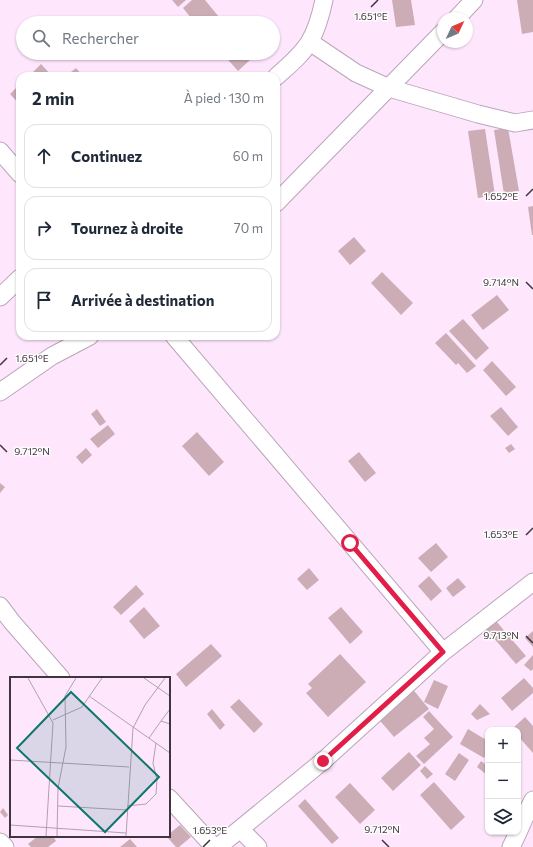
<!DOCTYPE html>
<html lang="fr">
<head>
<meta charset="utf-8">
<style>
	:root { --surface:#fff; --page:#f6f6f7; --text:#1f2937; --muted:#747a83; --line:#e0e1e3 }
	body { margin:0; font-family:Commissioner,sans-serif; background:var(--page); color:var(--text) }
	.controls { position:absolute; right:12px; bottom:12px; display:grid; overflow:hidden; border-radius:8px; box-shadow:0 1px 3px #0004 }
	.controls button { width:36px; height:36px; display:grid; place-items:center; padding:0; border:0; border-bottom:1px solid var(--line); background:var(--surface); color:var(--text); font:20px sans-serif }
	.compass { position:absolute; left:437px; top:12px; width:36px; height:36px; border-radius:50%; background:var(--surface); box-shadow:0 1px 3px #0004; rotate:46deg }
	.stop { position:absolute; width:12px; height:12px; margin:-9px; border:3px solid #e11d48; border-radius:50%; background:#fff }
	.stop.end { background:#e11d48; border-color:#fff; box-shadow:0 1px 4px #0008 }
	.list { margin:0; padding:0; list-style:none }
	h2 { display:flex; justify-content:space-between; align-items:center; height:52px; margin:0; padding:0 16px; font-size:17px }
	h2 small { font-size:13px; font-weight:400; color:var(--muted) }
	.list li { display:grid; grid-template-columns:26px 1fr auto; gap:12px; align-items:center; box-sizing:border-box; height:64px; margin:0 8px 8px; padding:0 8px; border:1px solid var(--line); border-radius:12px }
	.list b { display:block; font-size:15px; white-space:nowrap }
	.list em { font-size:13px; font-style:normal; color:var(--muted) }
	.icon { flex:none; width:22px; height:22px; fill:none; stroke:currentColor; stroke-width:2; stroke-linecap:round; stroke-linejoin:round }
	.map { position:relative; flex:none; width:533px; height:847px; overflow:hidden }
	.search { position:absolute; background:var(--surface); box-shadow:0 1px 3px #0004; left:16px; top:16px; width:264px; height:44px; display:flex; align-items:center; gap:10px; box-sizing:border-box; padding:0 14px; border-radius:22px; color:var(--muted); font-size:15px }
	.panel { position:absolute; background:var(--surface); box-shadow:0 1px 3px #0004; left:16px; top:72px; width:264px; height:268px; border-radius:12px }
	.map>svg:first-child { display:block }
	.building { fill:#ccadb6 }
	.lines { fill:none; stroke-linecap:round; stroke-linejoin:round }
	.street-casing { stroke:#baa5b9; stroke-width:19 }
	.street { stroke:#fff; stroke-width:17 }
	.route { stroke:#e11d48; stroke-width:5 }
	.ticks { fill:none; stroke:#3e353d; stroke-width:1.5 }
	.inset-road { fill:none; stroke:#b1a0b0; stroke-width:1 }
	.view { fill:#0f766e; fill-opacity:0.15; stroke:#0f766e; stroke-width:2 }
	.inset-edge { fill:none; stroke:#3e353d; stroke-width:2 }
	.ticks-label { font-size:10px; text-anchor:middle; fill:#3e353d; stroke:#fdfdfd; stroke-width:3; stroke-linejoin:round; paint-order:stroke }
</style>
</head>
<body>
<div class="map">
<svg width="533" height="847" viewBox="0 0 533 847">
	<rect width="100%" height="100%" fill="#fee7fd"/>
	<path class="building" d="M172,0H186L178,7Z
		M192,0H205L224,23H195L183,8Z
		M392,0H411L415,25L396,27Z
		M517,0H533V32L522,34Z
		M222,53H244L250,60L238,71Z
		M41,64L52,76H29Z
		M76,68L83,76H66Z
		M20,84V105L10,94Z
		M508,128L519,191L504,194L494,130Z
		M485,129L495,195L478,198L468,131Z
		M533,206V235H532L528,207Z
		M354,237L366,251L350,265L338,251Z
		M382,272L413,303L401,315L371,283Z
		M497,295L509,310L483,330L471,315Z
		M463,319L489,348L476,360L449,331Z
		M446,333L476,366L467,373L458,363L456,365L435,343Z
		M492,361L516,387L506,396L483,370Z
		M501,407L518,427L508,436L490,416Z
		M97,409L106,422L100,426L91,414Z
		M108,425L115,434L98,448L90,439Z
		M197,432L224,462L209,476L182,446Z
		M511,444L515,449L509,453L505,448Z
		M86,448L92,455L82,464L76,457Z
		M359,452L376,473L365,482L348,461Z
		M0,483L5,487L0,493Z
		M436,543L448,557L431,572L418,558Z
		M309,568L319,580L307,590L297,579Z
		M429,576L442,591L431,601L418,586Z
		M458,578L466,587L453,597L446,588Z
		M136,585L144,594L121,615L113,607Z
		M144,607L160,626L144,639L129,621Z
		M341,607L363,632L350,644L328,618Z
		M496,621L526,656L516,664L486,629Z
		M533,631V647L525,638Z
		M211,644L222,656L186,687L176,674Z
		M340,654L366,682L328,717L306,693L312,688L308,684Z
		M533,655V669L531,671L524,665Z
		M524,678L533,688V693L512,711L501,698Z
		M434,680L448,686L438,709L424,702Z
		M411,687L429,709L394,737L376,716Z
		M239,699L263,724L254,733L230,707Z
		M480,704L490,714L477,720L471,714Z
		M212,709L225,725L220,730L207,714Z
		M429,711L453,737L424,764L416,756L430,744L424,738L434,729L423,717Z
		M525,717L533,726V753L518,736V730L512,729Z
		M468,729L488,741V750L484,758L460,744Z
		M409,752L421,765L393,791L381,778Z
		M459,753L469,760L455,781L445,774Z
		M481,761L488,766L487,775L477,767Z
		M425,766L433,774L427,779L420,771Z
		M434,782L465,817L451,830L420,795Z
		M350,783L375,810L360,824L335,797Z
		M305,799L339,838L332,844L298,806Z
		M3,808L8,815L5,818L0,812Z
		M180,825L191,837L179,847H176L166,836H169V834Z
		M38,836H53L56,841L48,847H31L28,844Z
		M130,839L137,847H120Z"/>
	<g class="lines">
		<defs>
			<path id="street" d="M457,18L474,0
				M310,42L356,73L389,88L478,114L515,123L533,120
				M276,77C288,66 302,55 310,41C317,29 321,14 324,0
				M0,151L20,174
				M276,203L443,32
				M0,297L20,278
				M174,336L443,652
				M0,392L52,356L90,336
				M0,606L12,622L61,678
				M169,798L214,847
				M241,830L258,847
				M0,842L5,847
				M218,847L323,761L443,652L533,582
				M511,847C519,832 525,815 533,800"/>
		</defs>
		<use href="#street" class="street-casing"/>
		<use href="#street" class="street"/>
	</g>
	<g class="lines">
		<path class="route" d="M323,761L443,652L350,543"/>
	</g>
	<path class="ticks" d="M371,7L378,0M526,196L533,189M526,282L533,289M0,365L7,358M0,445L7,452M526,535L533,528M526,636L533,643M382,840L389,847M203,847L210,840"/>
	<g transform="translate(10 677)">
		<rect width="160" height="160" fill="#fee7fd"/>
		<path class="inset-road" d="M18,1L43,46L36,159M134,1L160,19M79,19L160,76M43,43L72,30L92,1M151,44L160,32M139,61L151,44L160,47M0,83L119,90M48,129L117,133M117,129L136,127L146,117L147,103L143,86L146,66M0,148L116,156M47,159L48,111L56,70L55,19L66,1M116,159L123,51L135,28L155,1"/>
		<path class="view" d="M61,15L149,100L95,155L7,71Z"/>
		<rect width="160" height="160" class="inset-edge"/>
	</g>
	<g class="ticks-label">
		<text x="371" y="20">1.651°E</text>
		<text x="501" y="200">1.652°E</text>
		<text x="501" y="286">9.714°N</text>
		<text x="32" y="362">1.651°E</text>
		<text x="32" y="455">9.712°N</text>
		<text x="501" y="538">1.653°E</text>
		<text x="501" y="639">9.713°N</text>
		<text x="382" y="833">9.712°N</text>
		<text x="210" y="834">1.653°E</text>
	</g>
</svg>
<div class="controls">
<button>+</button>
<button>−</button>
<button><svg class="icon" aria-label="layers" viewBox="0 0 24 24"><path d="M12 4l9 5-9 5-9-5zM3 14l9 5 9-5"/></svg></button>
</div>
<svg class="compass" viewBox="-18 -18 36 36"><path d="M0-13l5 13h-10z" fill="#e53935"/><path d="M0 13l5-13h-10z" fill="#747a83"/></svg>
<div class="stop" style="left:350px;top:543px"></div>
<div class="stop end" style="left:323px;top:761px"></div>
<div class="search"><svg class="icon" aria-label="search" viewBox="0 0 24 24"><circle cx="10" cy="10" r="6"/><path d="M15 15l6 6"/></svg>Rechercher</div>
<section class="panel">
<h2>2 min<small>À pied · 130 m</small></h2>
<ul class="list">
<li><svg class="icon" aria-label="ahead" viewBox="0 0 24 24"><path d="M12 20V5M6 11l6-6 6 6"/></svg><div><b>Continuez</b></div><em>60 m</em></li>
<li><svg class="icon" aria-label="right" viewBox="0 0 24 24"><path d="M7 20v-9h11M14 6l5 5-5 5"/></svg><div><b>Tournez à droite</b></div><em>70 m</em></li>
<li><svg class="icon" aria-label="arrive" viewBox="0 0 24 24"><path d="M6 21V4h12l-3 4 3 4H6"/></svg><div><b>Arrivée à destination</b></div></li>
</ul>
</section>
</div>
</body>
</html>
